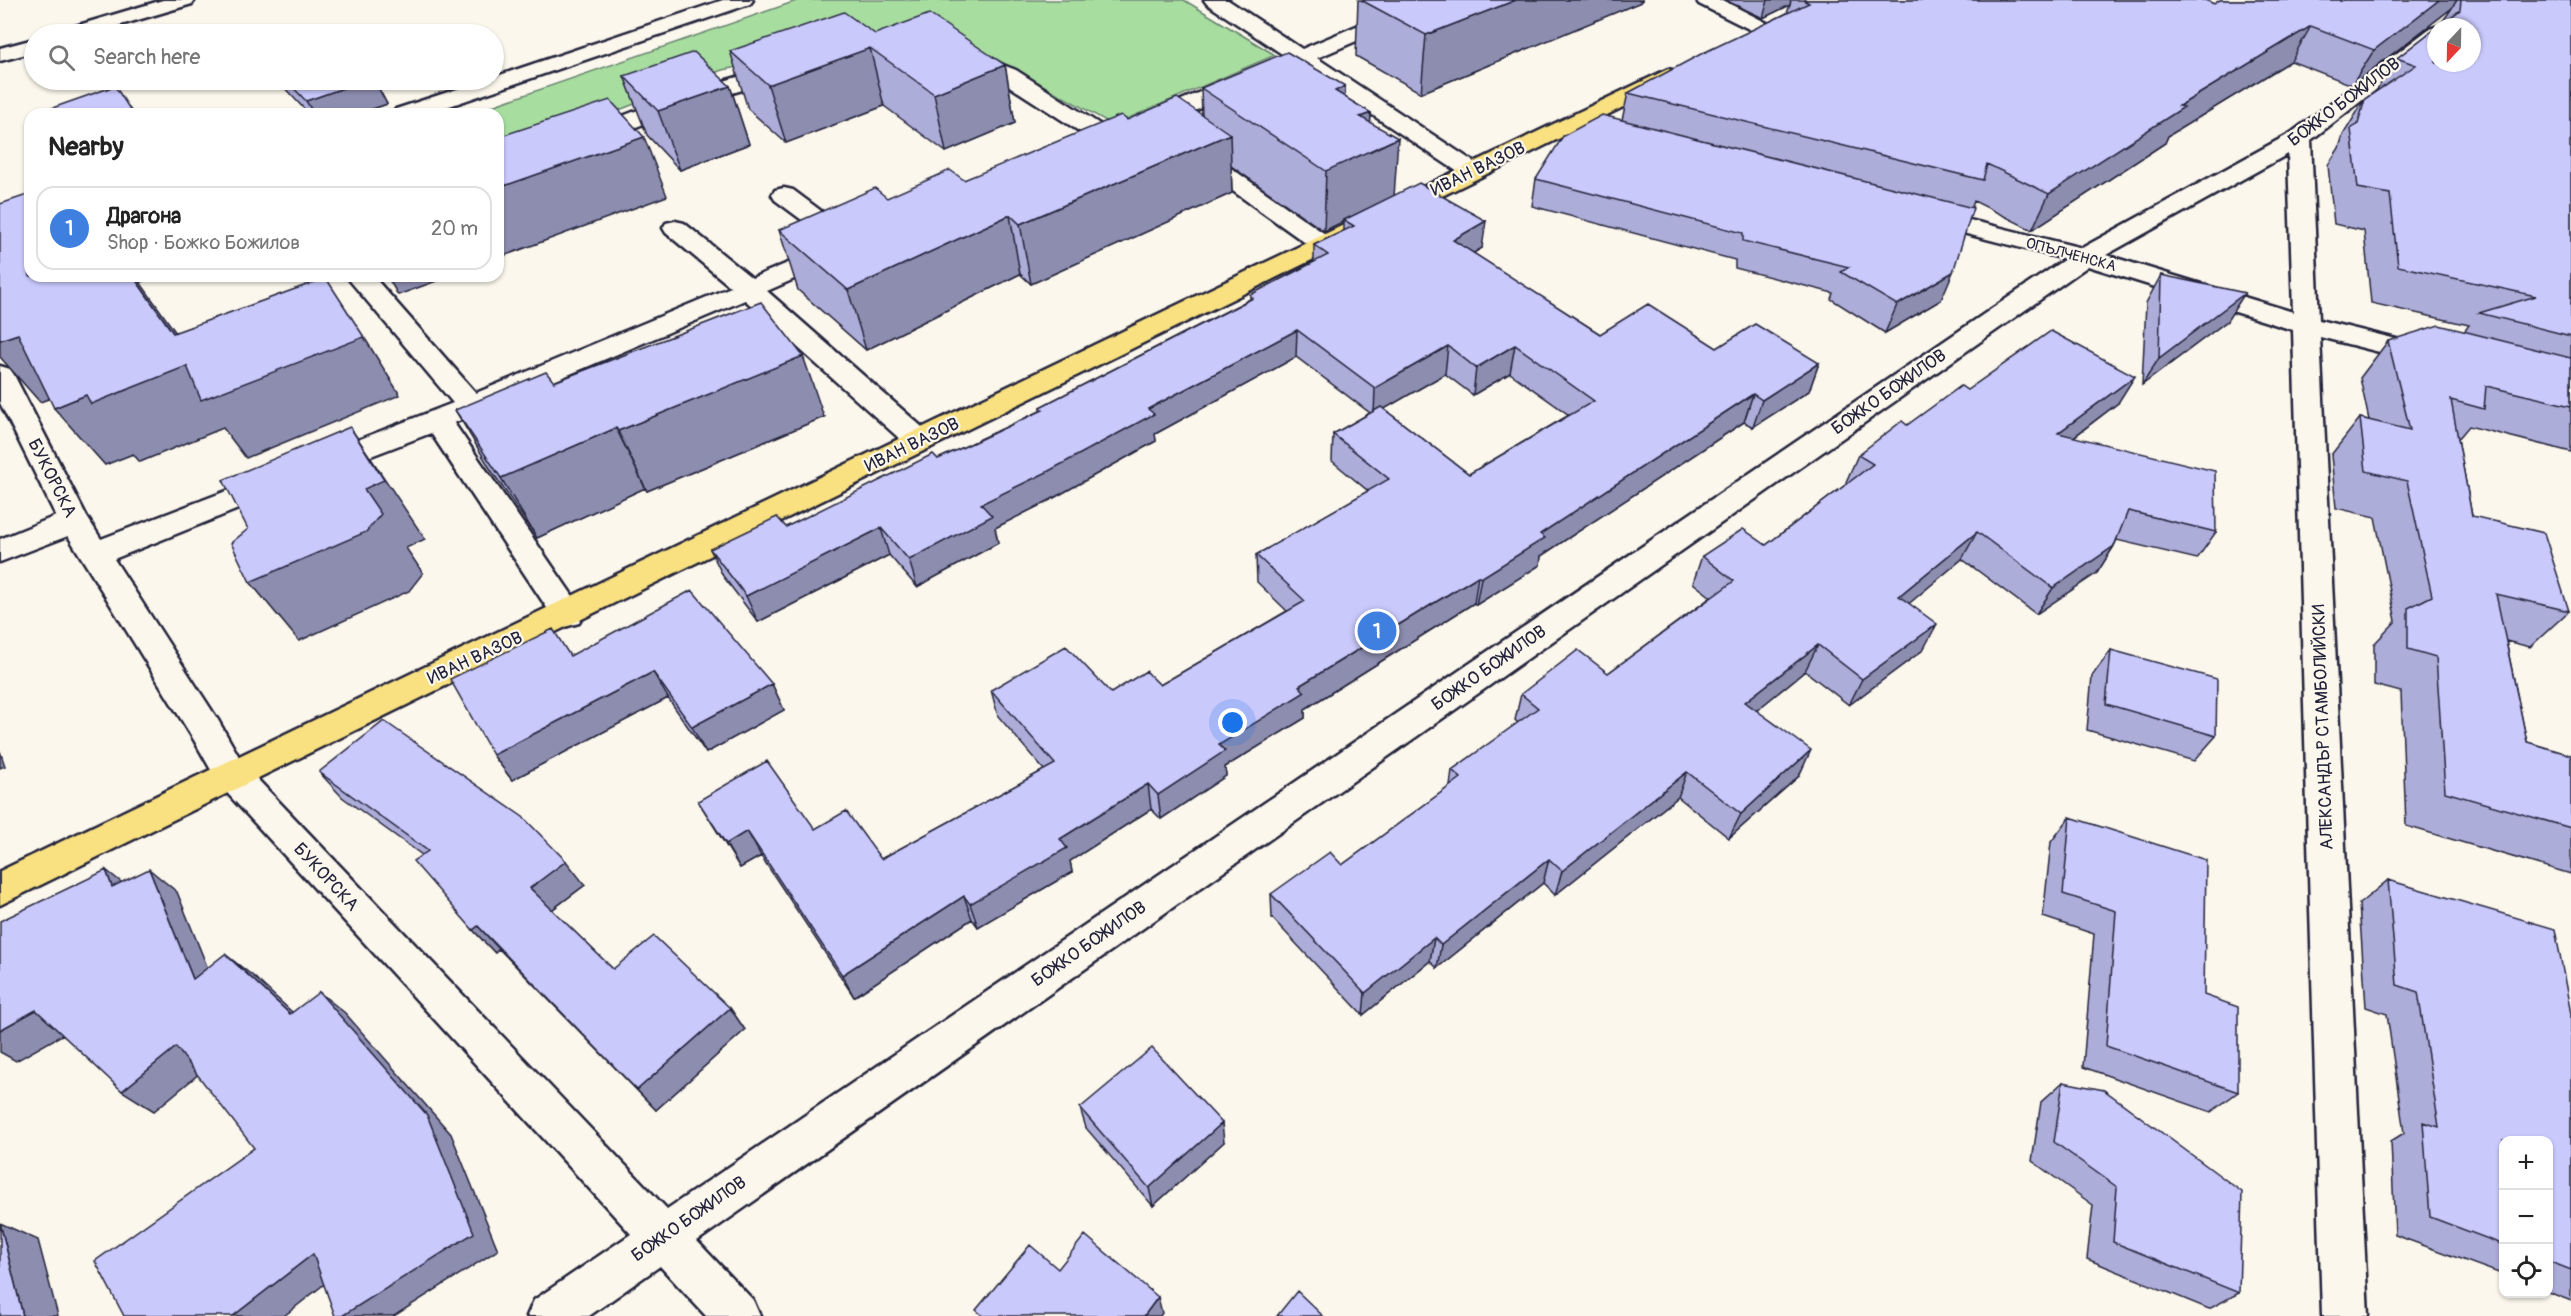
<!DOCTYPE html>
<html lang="en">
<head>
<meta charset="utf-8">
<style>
	:root { --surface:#fff; --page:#f2f2f2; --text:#222; --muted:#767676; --line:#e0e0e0; --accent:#22223b }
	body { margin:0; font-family:Pangolin,sans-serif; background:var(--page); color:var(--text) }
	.controls { position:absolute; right:18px; bottom:18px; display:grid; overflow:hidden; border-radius:12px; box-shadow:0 2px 4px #0004 }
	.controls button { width:54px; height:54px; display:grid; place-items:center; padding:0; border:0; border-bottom:2px solid var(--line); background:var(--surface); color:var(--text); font:30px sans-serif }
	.compass { position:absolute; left:2427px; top:18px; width:54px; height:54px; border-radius:50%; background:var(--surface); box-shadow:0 2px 4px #0004; rotate:202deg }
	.you { position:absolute; left:1233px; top:723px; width:21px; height:21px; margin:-15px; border:4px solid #fff; border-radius:50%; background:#1a73e8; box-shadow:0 0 0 9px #1a73e833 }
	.badge { display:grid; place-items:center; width:39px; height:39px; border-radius:50%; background:var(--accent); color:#fff; font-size:20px; font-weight:700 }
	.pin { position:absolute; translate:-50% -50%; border:3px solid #fff; box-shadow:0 2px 6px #0006 }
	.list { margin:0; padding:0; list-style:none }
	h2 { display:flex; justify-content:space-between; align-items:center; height:78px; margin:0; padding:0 24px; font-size:26px }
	h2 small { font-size:20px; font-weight:400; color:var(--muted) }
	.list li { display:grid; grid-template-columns:39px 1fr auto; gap:18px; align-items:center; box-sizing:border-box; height:84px; margin:0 12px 12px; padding:0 12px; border:2px solid var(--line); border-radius:18px }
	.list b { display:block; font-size:22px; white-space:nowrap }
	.list p { margin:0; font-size:20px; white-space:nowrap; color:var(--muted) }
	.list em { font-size:20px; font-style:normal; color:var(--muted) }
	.icon { flex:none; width:33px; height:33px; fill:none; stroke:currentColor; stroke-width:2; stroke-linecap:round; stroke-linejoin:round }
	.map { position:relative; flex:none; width:2571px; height:1316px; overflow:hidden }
	.search { position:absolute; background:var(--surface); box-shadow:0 2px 4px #0004; left:24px; top:24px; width:480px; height:66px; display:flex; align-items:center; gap:15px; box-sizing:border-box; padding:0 21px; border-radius:33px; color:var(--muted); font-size:22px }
	.panel { position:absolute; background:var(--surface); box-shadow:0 2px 4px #0004; left:24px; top:108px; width:480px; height:174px; border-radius:18px }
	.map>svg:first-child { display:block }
	.green { fill:#a8dda0; stroke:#65806e; stroke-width:1.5 }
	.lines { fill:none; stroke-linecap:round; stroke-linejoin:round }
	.minor-casing { stroke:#22223b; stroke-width:5 }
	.major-casing { stroke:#22223b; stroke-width:5 }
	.minor { fill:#fbf7ec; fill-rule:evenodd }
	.major { fill:#f9e181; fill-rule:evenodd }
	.wall { fill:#adadd9; stroke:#22223b; stroke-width:1.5; fill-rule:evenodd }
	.shaded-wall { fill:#8d8db0; stroke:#22223b; stroke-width:1.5 }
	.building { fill:#c9c9fc; stroke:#22223b; stroke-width:1.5 }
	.labels { text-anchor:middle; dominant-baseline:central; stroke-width:4.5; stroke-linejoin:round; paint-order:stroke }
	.far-street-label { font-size:15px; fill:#22223b; stroke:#fbf7ec }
	.street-label { font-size:18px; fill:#22223b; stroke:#fbf7ec }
</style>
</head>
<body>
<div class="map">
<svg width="2571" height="1316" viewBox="0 0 2571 1316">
	<rect width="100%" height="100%" fill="#fbf7ec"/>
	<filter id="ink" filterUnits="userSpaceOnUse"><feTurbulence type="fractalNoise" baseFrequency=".0167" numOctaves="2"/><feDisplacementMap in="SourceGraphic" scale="12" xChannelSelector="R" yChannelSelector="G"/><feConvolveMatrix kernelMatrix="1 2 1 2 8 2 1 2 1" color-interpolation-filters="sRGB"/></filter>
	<g filter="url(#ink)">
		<path class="green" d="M799,0H1184L1275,55L1113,125L977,48L896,35L722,70L498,157V114H469Z"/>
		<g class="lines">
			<defs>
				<path id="minor" d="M163,0H195L192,4L90,34H58L62,30Z
					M723,0H753L750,4L426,114H393L396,109L485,80H494V77Z
					M1204,0H1228L1302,49L1418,0H1445L1442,4L1317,58L1480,166L1484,171L1480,176L1472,178L1464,176L1299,66L1155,128L1147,130L1139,128L1136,123L1139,118L1285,56L1207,4Z
					M1696,0H1722L1771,25L1775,29L1771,33L1764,35L1757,33L1699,4Z
					M2436,27V43L2311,140L2319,320L2437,349L2441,355L2437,361L2427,364L2320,337L2368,1316H2322L2293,330L2088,266L697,1241L753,1300L760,1316H706L660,1266L589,1316H527L534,1300L631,1234L219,784L194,740L68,536L0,562V539L56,516L0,403V366L10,369L14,375L87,517L101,539L263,477L273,474L283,477L288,484L283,491L114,559L218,720L243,764L667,1209L2065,259L1916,221L1913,216L1916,211L1925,209L2082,248L2291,133L2429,29ZM2288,154L2293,312L2106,255Z
					M34,39V52L0,61V48Z
					M966,51L1016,70L1115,134L1119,139L1115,144L1107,146L1099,144L1000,80L958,62L955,57L958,52Z
					M782,64L790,66L793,71L790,76L695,104L595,143L587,145L579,143L575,138L579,133L679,94Z
					M1196,147L1204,149L1332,239L1336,244L1332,249L1323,252L1314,249L1188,159L1184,154L1188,149Z
					M784,188L793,190L856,237L860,242L856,247L842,248L846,253L842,258L767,291L930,434L934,441L930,448L920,451L910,448L745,300L454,423L579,605L584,614L579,623L568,626L557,623L431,433L324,474L314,471L309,464L314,457L453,403L346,276H373L476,393L731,287L666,233L663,228L666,223L675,221L684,223L752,278L824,248L837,246L775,200L772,195L775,190Z"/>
				<path id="major" d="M1668,69L1676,71L1679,76L1676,81L0,905V871Z"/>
			</defs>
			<use href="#minor" class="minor-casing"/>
			<use href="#major" class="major-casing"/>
			<use href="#minor" class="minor"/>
			<use href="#major" class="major"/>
		</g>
		<path class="wall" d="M1358,0H1642L1641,2L1421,93L1356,56Z
			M1725,0H2205L2214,4L2220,0H2571V452L2469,426L2458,439L2472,516L2569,611L2530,647L2506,641L2527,742L2571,755V874L2406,826L2401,692L2374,685V644L2396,621L2375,517L2336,508L2331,455L2360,418L2369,420L2360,378L2388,341L2464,332L2469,325L2371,303L2364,231L2334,224L2328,165L2339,148L2343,135L2365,99L2375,93L2397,58L2441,24L2452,8L2352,85L2291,61L2168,136L2165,143L2032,230L1974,201L1941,300L1885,333L1831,299L1833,293L1735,268V260L1532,206L1536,179L1622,120L1628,93L1787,13L1790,5L1763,18Z
			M875,34L1005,65L1015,123L946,152L884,106L786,143L748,109L730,51Z
			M624,76L730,86L749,144L680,170L647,135Z
			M278,80H374L387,104L358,114H309L280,83Z
			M1201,88L1344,97L1371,113L1370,123L1394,196L1482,248L1473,253L1600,334L1717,348L1819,363L1809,391L1753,427L1744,422L1541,556L1540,565L1476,605L1474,603L1305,709V718L1225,767L1226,776L1161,819L1151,809L1070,861L1072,872L978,927L972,919L854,997L761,856L740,868L698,801L815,829L881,859L1044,770L998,716L991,690L1111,693L1160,685L1287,611L1257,582L1256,555L1368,491L1332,461L1333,434L1370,413L1296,357L1155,434L1156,441L1050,500L995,528L998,543L917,587L889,555L758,622L723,576L710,549L786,527L938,459L1040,411V407L1250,299V295L1314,262V245L1344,231V221L1324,231L1231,166L1232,193L1031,284L1020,274L866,350L798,290L779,230L887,198L964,180L1127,120L1202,116ZM1510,373L1569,415L1469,474L1384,409L1445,374L1473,395Z
			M2161,275L2227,321L2142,385L2146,303Z
			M554,382L824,417L647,491L645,488L537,538L491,470L455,410Z
			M1967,390L2118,403L2074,437L2216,532L2197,559L2117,540L2114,546L2097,573L2036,614L1962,559L1909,603L1923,650L1849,705L1805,671L1757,710L1799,776L1729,838L1678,797L1555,895L1543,883L1437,968L1430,961L1363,1015L1272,918L1271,894L1342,865L1450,786L1452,770L1518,723L1515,720L1521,694L1608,673L1711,597L1693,583L1702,556L1766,545L1848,483L1846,482L1858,455Z
			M2111,650L2216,736L2194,761L2087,730L2092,676Z
			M570,656L772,684L784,710L706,753L668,698L512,780L493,755Z
			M319,772L585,885L552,910L613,969L730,1008L745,1030L656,1110L499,949L495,953L473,930L422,855L342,797Z
			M2070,817L2204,995L2238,1092L2211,1112L2083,1067L2094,934L2043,917L2051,842Z
			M2388,880L2571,1014V1301L2548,1292V1140H2504V1275L2395,1235L2391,1141L2404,1133L2387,1014L2366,1007L2359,904Z
			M2063,1082L2239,1293L2209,1309L2087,1259L2093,1205L2032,1161L2041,1102Z
			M1080,1108L1224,1142L1153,1206L1086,1128Z"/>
		<path class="shaded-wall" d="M1516,0H1642L1641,2L1421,93L1426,35Z
			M1768,0H1791L1790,5L1763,18Z
			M2439,0H2457L2452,8L2352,85L2374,50Z
			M2311,26L2291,61L2168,136L2165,143L2032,230L2049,194L2179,106Z
			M870,48L884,106L786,143L768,85Z
			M1005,65L1015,123L946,152L934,94Z
			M366,80H374L387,104L358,114H314L306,101Z
			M730,86L749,144L680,170L658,111Z
			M1345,86L1343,145L1335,91Z
			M1371,113L1369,152L1398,138L1394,197L1344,220V221L1324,231L1326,171L1360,117Z
			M1230,134L1232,193L1031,284L1020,224Z
			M644,137L667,196L498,258V188Z
			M1010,215L1020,274L866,350L848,290Z
			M1486,221L1482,248L1450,267L1453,240Z
			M1953,272L1941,300L1885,333L1897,305Z
			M133,276H156L140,282L217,391L173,333Z
			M387,276H450L398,295Z
			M2245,293L2227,321L2142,385L2159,358Z
			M1297,330L1296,357L1155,434L1156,441L1050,500L995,528L998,543L917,587L909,560L981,504L1148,409Z
			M18,334L68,392L40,402L0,357V340Z
			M364,337L400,395L246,458L223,428L140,462L133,454L105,465L54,408L86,395L187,366Z
			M1515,345L1510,373L1473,395L1476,368Z
			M1448,346L1445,374L1374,415L1375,388Z
			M803,356L824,417L647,491L618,431Z
			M1819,363L1809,391L1753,427L1762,400Z
			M2135,376L2118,403L2043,460L2058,433Z
			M1753,394L1744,422L1541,556L1540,565L1476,605L1481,578L1540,534Z
			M350,427L425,539L406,548L423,573L409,591L299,641L250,582L364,489Z
			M616,428L645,488L537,538L501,478Z
			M881,528L889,555L758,622L746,596Z
			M1977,532L1962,559L1886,623L1899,596Z
			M2114,546L2097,573L2036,614L2053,588Z
			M1478,576L1474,603L1305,709V718L1225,767L1226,776L1161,819L1158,795L1219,745L1299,686Z
			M1937,624L1923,650L1849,705L1862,679Z
			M1818,645L1805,671L1735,728L1745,702Z
			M653,672L668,698L512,780L493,755Z
			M772,684L784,710L706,753L692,727Z
			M1811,750L1799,776L1729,838L1741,814Z
			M0,751L5,766L0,768Z
			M1687,772L1678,797L1555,895L1562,871Z
			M1148,784L1151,809L1070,861L1072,872L978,927L970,904L1060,839Z
			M747,831L761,856L740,868L726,844Z
			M1549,859L1543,883L1437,968L1441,945Z
			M566,861L585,885L550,911L530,888Z
			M149,869L177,892L221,1001L193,979Z
			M106,870L135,893L112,887Z
			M964,896L972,919L854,997L842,975Z
			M478,926L499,949L495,953L473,930Z
			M1434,938L1430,961L1363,1015L1365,993Z
			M225,954L253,976L317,1035L290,1014Z
			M319,992L345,1013L451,1134L498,1250L394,1316H342Z
			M730,1008L745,1030L656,1110L637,1090Z
			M36,1010L69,1031L16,1061L0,1052V1030Z
			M176,1047L206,1068L154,1111L122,1091Z
			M1222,1123L1224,1142L1153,1206L1149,1188Z
			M0,1223L38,1240L58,1316H23Z
			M313,1254L342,1270L284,1316H233Z
			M1158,1297L1162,1313L1160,1316H1144Z"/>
		<path class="building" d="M1361,0H1516L1426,35Z
			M1803,0H2205L2214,4L2220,0H2439L2374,50L2311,26L2179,106L2184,107L2049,194L1987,164L1983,180L1628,93L1701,54L1809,3Z
			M2461,0H2571V336L2479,313L2536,296L2398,266L2390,194L2358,188L2351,129L2358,124L2365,99L2416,65L2397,58L2436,28V63H2472V27H2438L2460,10Z
			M844,12L875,34L929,14L1005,65L934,94L870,48L768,85L730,51Z
			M694,52L730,86L658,111L624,76Z
			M1287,52L1345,86L1335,91L1371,113L1360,117L1398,138L1326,171L1201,88Z
			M286,80H366L306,101Z
			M115,86L133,114H39L38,113Z
			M1177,98L1230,134L1020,224L1010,215L848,290L779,230L875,188L887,198L950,170L964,180L1121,115L1127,120Z
			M610,100L644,137L498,188V137Z
			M1602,115L1973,208L1953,272L1897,305L1841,272L1849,267L1743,241V233L1536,179L1563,136Z
			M1419,183L1486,221L1453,240L1600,334L1648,304L1717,348L1755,324L1819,363L1762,400L1753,394L1540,534L1545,538L1481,578L1478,576L1299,686L1305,692L1219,745L1225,751L1158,795L1148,784L1060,839L1067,848L970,904L964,896L842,975L747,831L726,844L698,801L767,761L815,829L846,811L881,859L1055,764L991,690L1066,646L1111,693L1146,671L1160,685L1305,601L1256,555L1389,479L1333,434L1381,407L1469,474L1594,401L1515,345L1476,368L1448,346L1375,388L1297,330L1148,409L1154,414L1045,473L981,504L992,516L909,560L881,528L746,596L710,549L777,517L786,527L933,454L938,459L1043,410L1040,407L1253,298L1250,295L1328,255L1314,245L1354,226L1344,220Z
			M30,194V276H133L173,333L326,278L364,337L201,400L187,366L91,404L86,395L54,408L18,334L0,340V204Z
			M2161,275L2245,293L2159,358Z
			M761,302L803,356L618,431L616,428L501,478L455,410L546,372L554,382Z
			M2439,325L2571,358V406L2486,386L2484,409L2451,400L2472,516L2544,533L2569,611L2496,594L2527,742L2571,755V828L2445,792L2436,657L2408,649V608L2432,596L2407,481L2366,471L2360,418L2410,430L2388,341Z
			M2051,331L2135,376L2058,433L2215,471L2216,532L2128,511L2114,546L2053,588L1977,532L1899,596L1937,624L1862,679L1818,645L1745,702L1811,750L1741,814L1687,772L1562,871L1549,859L1441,945L1434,938L1365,993L1271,894L1330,852L1342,865L1461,778L1452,770L1538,708L1521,694L1578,650L1608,673L1734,581L1702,556L1743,529L1766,545L1873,464L1858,455L1902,421L1907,425L1961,386L1967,390Z
			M350,427L384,480L364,489L381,514L366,532L250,582L231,543L248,529L223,480Z
			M692,590L772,684L692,727L653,672L493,755L450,679L553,629L570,656Z
			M2111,650L2217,679L2216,736L2106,704Z
			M384,721L523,817L566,861L530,888L613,969L654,936L730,1008L637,1090L478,926L473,930L413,861L428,851L319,772Z
			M2070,817L2206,860L2204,995L2238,1007V1092L2106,1046L2116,911L2063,894Z
			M149,869L193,979L225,954L290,1014L319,992L427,1115L474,1233L342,1316H335L313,1254L233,1316H124L95,1261L254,1148L176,1047L122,1091L36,1010L0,1030V921L106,870L112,887Z
			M2388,880L2555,929L2571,1014V1270L2548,1261V1140H2504V1245L2430,1217L2423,1122L2439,1127L2418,992L2397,985Z
			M1152,1048L1222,1123L1149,1188L1080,1108Z
			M2063,1082L2104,1090L2242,1192L2239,1293L2113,1242L2117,1187L2054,1142Z
			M0,1223L23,1316H0Z
			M1085,1235L1158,1297L1144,1316H983L976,1310L1030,1245L1058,1269Z
			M1297,1291L1323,1316H1277Z"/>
	</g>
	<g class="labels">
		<g class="far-street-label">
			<text transform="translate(2071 255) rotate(15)">ОПЪЛЧЕНСКА</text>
		</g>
		<g class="street-label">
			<text transform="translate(2344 102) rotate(-37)">БОЖКО БОЖИЛОВ</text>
			<text transform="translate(1478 169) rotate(-26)">ИВАН ВАЗОВ</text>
			<text transform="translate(1889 392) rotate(-35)">БОЖКО БОЖИЛОВ</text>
			<text transform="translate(912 445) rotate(-26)">ИВАН ВАЗОВ</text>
			<text transform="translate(52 478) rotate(63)">БУКОРСКА</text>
			<text transform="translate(475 658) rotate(-25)">ИВАН ВАЗОВ</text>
			<text transform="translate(1489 668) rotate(-35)">БОЖКО БОЖИЛОВ</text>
			<text transform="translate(2323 727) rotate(-92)">АЛЕКСАНДЪР СТАМБОЛИЙСКИ</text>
			<text transform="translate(326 877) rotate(47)">БУКОРСКА</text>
			<text transform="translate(1089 944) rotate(-35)">БОЖКО БОЖИЛОВ</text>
			<text transform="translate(689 1219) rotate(-35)">БОЖКО БОЖИЛОВ</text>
		</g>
	</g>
</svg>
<div class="controls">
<button>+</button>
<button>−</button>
<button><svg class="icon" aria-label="locate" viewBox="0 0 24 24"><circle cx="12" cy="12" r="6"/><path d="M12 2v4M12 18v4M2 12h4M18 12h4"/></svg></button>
</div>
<svg class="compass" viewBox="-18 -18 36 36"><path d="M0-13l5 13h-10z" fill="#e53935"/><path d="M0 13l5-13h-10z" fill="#767676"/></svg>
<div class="you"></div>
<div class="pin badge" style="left:1377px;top:631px;background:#3f7fe0">1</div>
<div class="search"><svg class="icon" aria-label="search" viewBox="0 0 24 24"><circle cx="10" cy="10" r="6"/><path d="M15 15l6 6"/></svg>Search here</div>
<section class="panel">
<h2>Nearby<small></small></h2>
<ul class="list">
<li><span class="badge" style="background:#3f7fe0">1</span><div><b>Драгона</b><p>Shop · Божко Божилов</p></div><em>20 m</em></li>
</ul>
</section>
</div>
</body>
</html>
